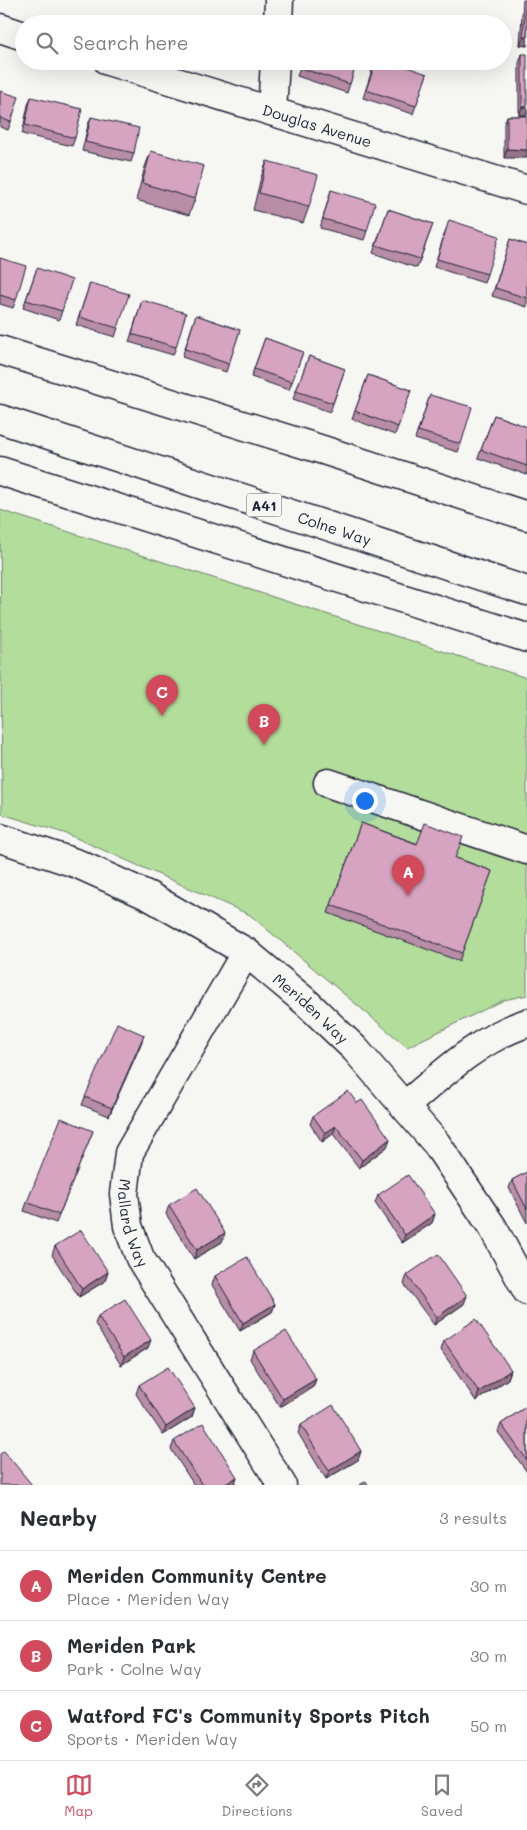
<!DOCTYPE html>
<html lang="en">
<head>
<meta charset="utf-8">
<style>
	:root { --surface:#fff; --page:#f7f7f7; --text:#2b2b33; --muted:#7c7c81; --line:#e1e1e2; --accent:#d1495b }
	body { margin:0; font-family:Mali,sans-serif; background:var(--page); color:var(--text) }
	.you { position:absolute; left:364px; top:800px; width:18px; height:18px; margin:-12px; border:4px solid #fff; border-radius:50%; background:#1a73e8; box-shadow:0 0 0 8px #1a73e833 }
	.badge { display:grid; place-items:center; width:32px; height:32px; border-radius:50%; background:var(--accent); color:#fff; font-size:16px; font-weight:700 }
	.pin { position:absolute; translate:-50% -41px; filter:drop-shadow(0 1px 2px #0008) }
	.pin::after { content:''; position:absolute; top:26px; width:18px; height:15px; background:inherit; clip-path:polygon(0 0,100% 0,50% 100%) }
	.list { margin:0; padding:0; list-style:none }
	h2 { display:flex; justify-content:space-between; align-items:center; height:65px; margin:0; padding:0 20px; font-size:21px }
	h2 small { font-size:16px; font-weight:400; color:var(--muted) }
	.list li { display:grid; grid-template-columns:32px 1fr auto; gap:15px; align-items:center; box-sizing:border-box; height:70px; padding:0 20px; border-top:1px solid var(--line) }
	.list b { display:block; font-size:19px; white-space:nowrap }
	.list p { margin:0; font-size:16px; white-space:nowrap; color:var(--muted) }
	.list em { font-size:16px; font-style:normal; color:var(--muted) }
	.icon { flex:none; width:28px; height:28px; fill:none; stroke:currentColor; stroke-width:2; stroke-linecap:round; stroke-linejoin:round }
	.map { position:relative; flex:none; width:527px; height:1485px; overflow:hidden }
	.search { position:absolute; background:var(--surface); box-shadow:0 5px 20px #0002; left:15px; right:15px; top:15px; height:55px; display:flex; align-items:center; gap:12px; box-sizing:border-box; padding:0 18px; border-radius:28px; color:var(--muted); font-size:19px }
	.sheet { height:275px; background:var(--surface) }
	nav { display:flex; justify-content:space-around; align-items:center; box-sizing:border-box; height:70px; border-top:1px solid var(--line); background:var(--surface); font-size:14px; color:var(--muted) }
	nav a { display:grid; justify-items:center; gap:2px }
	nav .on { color:var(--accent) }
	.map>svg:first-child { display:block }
	.green { fill:#b3dd9b; stroke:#6a806b }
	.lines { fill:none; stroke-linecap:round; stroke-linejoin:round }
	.minor-casing { stroke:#22223b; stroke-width:31 }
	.highway-casing { stroke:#22223b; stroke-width:31 }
	.minor { stroke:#f6f6f2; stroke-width:28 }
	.highway { stroke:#f6f6f2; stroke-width:28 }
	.wall { fill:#b88da6; stroke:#22223b }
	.shaded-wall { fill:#967387; stroke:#22223b }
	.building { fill:#d6a4c1; stroke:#22223b }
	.labels { text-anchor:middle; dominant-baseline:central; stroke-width:4; stroke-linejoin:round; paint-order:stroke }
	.shield { fill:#f6f6f2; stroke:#626272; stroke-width:1 }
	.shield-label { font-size:14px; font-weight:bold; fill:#22223b }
	.street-label { font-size:15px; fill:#22223b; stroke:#f6f6f2 }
</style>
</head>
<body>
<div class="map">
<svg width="527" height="1485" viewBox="0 0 527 1485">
	<rect width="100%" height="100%" fill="#f6f6f2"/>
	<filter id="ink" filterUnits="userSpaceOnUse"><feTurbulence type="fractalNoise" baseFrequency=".02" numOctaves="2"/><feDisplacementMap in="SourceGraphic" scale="10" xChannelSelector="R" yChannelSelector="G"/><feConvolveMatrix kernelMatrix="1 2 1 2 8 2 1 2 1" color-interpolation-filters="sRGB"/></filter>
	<g filter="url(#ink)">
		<path class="green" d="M0,510L527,678V995L504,1000L407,1047L250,915L67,834L2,814Z"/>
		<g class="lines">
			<defs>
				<g id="minor">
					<path d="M278,24L279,0"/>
					<path d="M0,28L24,36"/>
					<path id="s1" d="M108,61L527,190"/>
					<path d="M272,111L275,61"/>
					<path d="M0,350L323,450L527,516"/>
					<path d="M328,783L527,850"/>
					<path id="s2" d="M0,838L78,864L149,896L246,952L306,1002L355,1049L436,1143L493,1228L527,1291"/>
					<path id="s3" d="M246,952L129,1153L124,1194L128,1226L140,1258L282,1485"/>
					<path d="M405,1106C442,1074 480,1038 527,1023"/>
				</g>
				<g id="highway">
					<path id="s4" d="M0,419L527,591"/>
					<path d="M0,471L527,638"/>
				</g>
			</defs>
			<use href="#minor" class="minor-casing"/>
			<use href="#highway" class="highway-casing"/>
			<use href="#minor" class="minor"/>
			<use href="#highway" class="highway"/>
		</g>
		<path class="wall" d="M523,0H527V46L520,45Z
			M522,54L527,115H519V63Z
			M302,61H357L347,93L297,76Z
			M375,61L427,74L413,114L363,98Z
			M0,91L11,122L8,130L0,127Z
			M31,97L75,138L72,146L22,134L28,105Z
			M507,116H527L504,158V124Z
			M91,117L134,153L131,162L82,151L88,125Z
			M151,151L195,199L189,215L136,200L145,167Z
			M267,161L309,207L303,223L253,210L261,177Z
			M331,190L367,231L364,240L320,228Z
			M388,209L433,224L417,268L373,253Z
			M446,229L487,274L484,283L434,267Z
			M510,239L527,245V307L492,296Z
			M0,258L16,300L13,308L0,304Z
			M37,268L62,311L59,320L23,308Z
			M90,283L118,328L115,337L76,325Z
			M142,300L176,347L173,355L129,342Z
			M196,315L240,330L226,372L182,357Z
			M265,338L303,352L289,390L251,377Z
			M309,356L345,369L330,412L293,399Z
			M368,375L411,390L395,435L352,419Z
			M430,395L461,444L458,452L415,439Z
			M494,415L527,427V475L478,458Z
			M361,823L492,871L459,961L328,913Z
			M144,1035L109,1116L82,1105L85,1097Z
			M313,1116L387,1147L359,1168L333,1134L322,1142L310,1124Z
			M93,1131L56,1223L24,1211L27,1202Z
			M527,1172V1223L509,1188L512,1180Z
			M378,1195L435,1214L432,1223L402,1243L375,1203Z
			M169,1205L222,1242L194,1259L166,1214Z
			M55,1246L108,1272L105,1281L79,1297L52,1255Z
			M407,1275L464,1304L434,1325L404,1284Z
			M215,1276L275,1304L272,1312L240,1331L212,1285Z
			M98,1316L148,1348L121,1365L95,1324Z
			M444,1341L511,1370L508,1379L476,1401L441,1350Z
			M253,1351L316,1379L313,1387L280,1407L250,1359Z
			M139,1385L192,1417L163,1435L136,1394Z
			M527,1406V1472L498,1432L501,1424Z
			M301,1425L361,1451L358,1460L326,1479L298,1433Z
			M174,1441L237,1477L234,1485H194L171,1449Z"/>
		<path class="shaded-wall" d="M523,37H527V46L520,45Z
			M522,107H527V115H519Z
			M507,149L527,150V158H504Z
			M144,1035L141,1044L109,1116L112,1108Z
			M336,1126L333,1134L322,1142L325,1133Z
			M390,1139L387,1147L359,1168L362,1160Z
			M435,1214L432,1223L402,1243L405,1235Z
			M225,1233L222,1242L194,1259L197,1250Z
			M108,1272L105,1281L79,1297L82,1289Z
			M467,1296L464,1304L434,1325L437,1317Z
			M275,1304L272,1312L240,1331L243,1323Z
			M151,1340L148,1348L121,1365L124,1357Z
			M511,1370L508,1379L476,1401L479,1392Z
			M316,1379L313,1387L280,1407L283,1399Z
			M195,1408L192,1417L163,1435L166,1427Z
			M361,1451L358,1460L326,1479L329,1471Z
			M237,1477L234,1485H224Z"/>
		<path class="building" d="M526,0H527V37H523Z
			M522,54H527V107H522Z
			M303,61H357L350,84L300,68Z
			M376,61H390L427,74L416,106L366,90Z
			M0,91L19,97L11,122L0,118Z
			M31,97L82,109L75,138L25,125Z
			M507,116H527V150L507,149Z
			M91,117L139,128L134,153L85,142Z
			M151,151L204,166L195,199L142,183Z
			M267,161L318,175L309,207L259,193Z
			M331,190L375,203L367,231L323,219Z
			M388,209L433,224L420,259L376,245Z
			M449,220L499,236L487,274L437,259Z
			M510,239L527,245V298L495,288Z
			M0,258L26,266L16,300L0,295Z
			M37,268L72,280L62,311L26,300Z
			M90,283L129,294L118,328L79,317Z
			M142,300L186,313L176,347L132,334Z
			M196,315L240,330L229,364L185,349Z
			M265,338L303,352L292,382L254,369Z
			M309,356L345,369L333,403L296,391Z
			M368,375L411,390L398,427L355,411Z
			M430,395L472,407L461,444L418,431Z
			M494,415L527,427V466L481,450Z
			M361,823L417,844L425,823L463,837L455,858L492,871L462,953L331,905Z
			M117,1023L144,1035L112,1108L85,1097Z
			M348,1091L357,1103L362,1100L390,1139L362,1160L336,1126L325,1133L313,1116Z
			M61,1118L93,1131L59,1215L27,1202Z
			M527,1172V1209L512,1180Z
			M408,1175L435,1214L405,1235L378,1195Z
			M197,1188L225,1233L197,1250L169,1205Z
			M81,1230L108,1272L82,1289L55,1246Z
			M438,1254L467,1296L437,1317L407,1275Z
			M247,1257L275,1304L243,1323L215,1276Z
			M125,1299L151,1340L124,1357L98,1316Z
			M476,1319L511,1370L479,1392L444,1341Z
			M286,1331L316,1379L283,1399L253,1351Z
			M168,1367L195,1408L166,1427L139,1385Z
			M333,1405L361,1451L329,1471L301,1425Z
			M527,1406V1460L501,1424Z
			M203,1423L237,1477L224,1485H202L174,1441Z
			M4,1451L32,1485H0V1454Z
			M366,1481L368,1485H360Z"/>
	</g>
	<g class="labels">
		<rect class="shield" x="246.5" y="493.5" width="35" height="23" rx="4"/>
		<g class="shield-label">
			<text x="264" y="505">A41</text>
		</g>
		<g class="street-label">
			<text stroke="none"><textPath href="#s1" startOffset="219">Douglas Avenue</textPath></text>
			<text stroke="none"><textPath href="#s4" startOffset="352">Colne Way</textPath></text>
			<text stroke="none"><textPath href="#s2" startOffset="358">Meriden Way</textPath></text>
			<text stroke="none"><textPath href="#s3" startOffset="304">Mallard Way</textPath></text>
		</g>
	</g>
</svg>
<div class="you"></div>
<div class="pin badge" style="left:408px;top:896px">A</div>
<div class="pin badge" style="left:264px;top:745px">B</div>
<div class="pin badge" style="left:162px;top:716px">C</div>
<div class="search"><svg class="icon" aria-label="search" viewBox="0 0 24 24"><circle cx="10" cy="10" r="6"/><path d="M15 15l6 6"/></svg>Search here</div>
</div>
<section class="sheet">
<h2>Nearby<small>3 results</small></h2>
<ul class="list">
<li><span class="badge">A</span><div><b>Meriden Community Centre</b><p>Place · Meriden Way</p></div><em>30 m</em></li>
<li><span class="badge">B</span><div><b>Meriden Park</b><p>Park · Colne Way</p></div><em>30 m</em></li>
<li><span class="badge">C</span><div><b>Watford FC's Community Sports Pitch</b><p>Sports · Meriden Way</p></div><em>50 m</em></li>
</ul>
</section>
<nav>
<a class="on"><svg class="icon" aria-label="map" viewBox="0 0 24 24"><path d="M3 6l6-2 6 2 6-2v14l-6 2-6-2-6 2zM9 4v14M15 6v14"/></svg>Map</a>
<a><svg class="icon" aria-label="directions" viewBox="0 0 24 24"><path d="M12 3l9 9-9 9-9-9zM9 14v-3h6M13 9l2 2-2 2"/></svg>Directions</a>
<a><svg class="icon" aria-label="saved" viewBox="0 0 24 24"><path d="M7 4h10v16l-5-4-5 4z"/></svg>Saved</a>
</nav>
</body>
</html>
